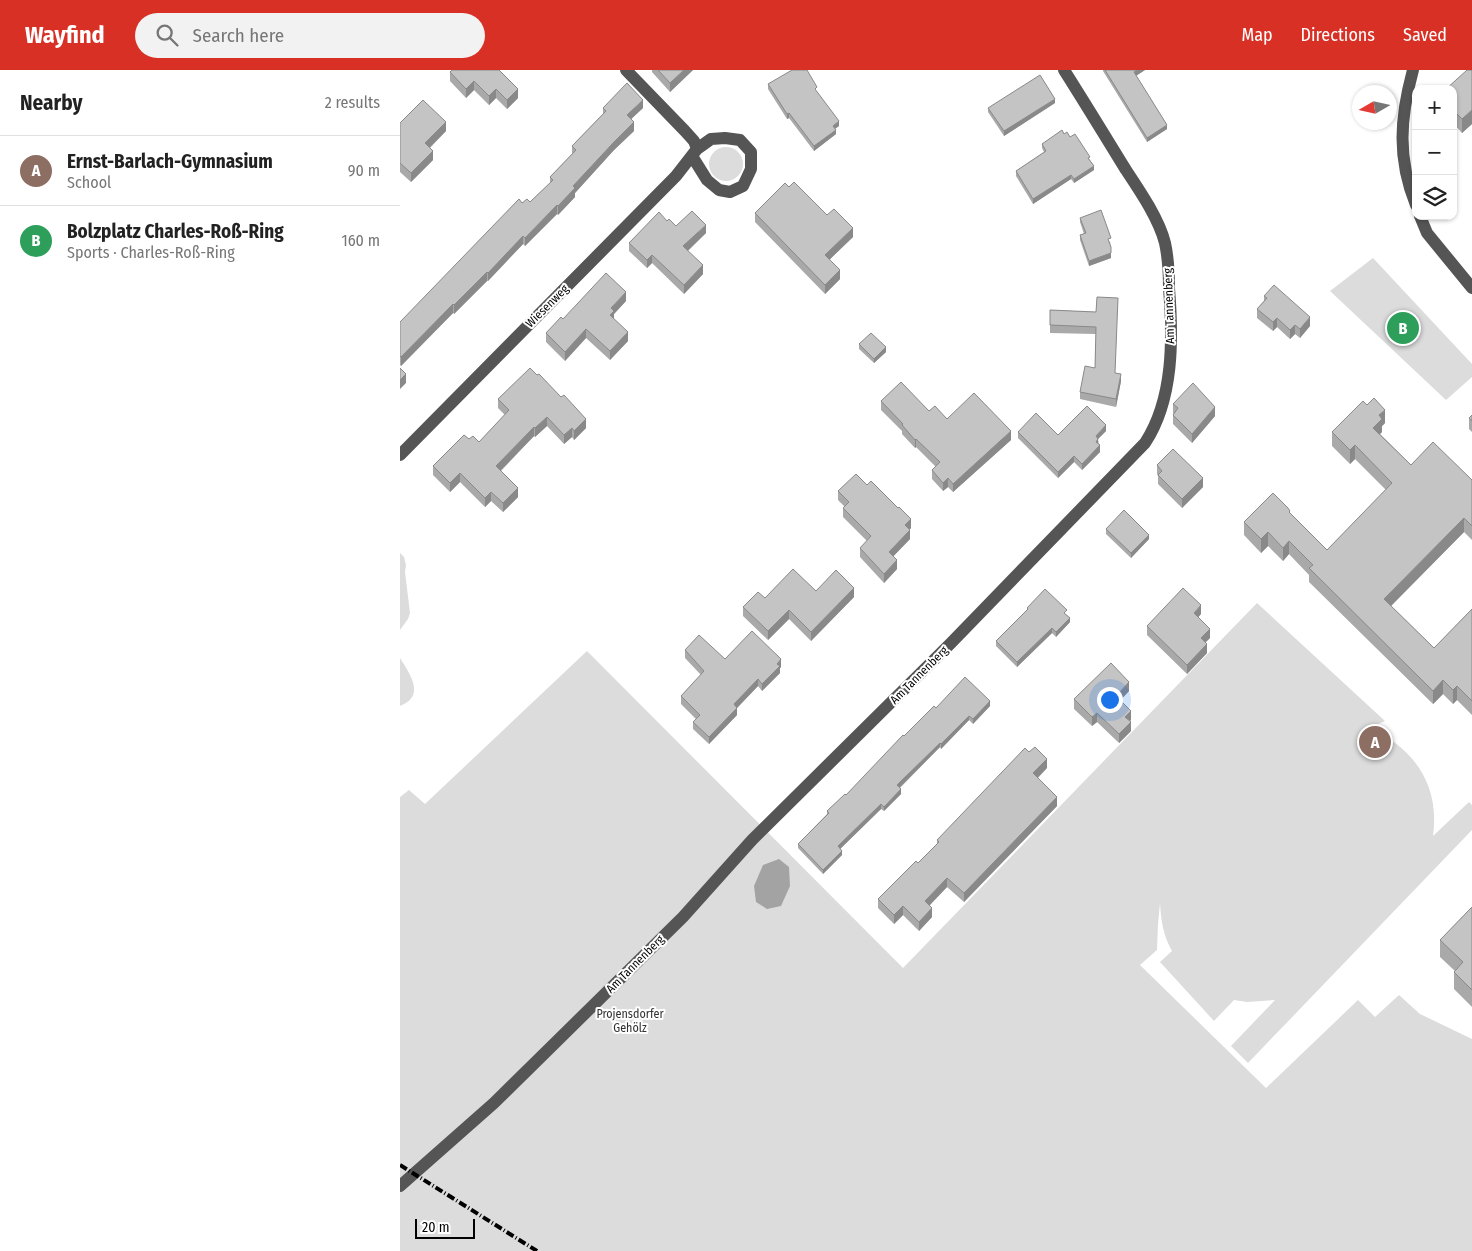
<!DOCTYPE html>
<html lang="en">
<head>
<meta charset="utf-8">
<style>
	:root { --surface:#fff; --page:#f2f2f2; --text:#222; --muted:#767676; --line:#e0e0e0; --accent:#d93025 }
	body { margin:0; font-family:"Fira Sans Condensed",sans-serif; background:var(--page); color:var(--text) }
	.controls { position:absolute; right:15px; top:15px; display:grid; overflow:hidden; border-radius:10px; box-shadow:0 1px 4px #0004 }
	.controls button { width:45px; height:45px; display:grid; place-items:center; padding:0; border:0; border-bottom:1px solid var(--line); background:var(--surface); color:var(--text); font:25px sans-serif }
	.compass { position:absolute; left:952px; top:15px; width:45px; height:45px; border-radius:50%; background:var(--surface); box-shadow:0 1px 4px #0004; rotate:261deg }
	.scale { position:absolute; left:15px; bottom:12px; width:60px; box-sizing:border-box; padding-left:5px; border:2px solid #000; border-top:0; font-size:14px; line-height:18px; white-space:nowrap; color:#000; -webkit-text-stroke:4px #fff; paint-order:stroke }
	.you { position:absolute; left:709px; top:629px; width:18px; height:18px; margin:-12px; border:4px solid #fff; border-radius:50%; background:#1a73e8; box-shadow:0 0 0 8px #1a73e833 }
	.badge { display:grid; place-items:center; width:32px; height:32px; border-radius:50%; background:var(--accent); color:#fff; font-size:16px; font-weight:700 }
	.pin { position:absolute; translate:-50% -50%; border:2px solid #fff; box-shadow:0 1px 5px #0006 }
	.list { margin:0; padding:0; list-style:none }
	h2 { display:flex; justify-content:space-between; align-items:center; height:65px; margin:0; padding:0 20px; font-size:21px }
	h2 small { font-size:16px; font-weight:400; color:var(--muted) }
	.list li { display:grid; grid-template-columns:32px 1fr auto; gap:15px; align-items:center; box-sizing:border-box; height:70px; padding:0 20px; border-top:1px solid var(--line) }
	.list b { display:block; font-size:19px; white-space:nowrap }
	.list p { margin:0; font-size:16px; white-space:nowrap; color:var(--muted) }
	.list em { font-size:16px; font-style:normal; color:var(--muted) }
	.icon { flex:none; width:28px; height:28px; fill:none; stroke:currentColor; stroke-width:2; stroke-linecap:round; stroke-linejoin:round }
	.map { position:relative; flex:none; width:1072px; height:1181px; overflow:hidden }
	header { display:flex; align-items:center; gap:30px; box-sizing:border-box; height:70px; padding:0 25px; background:var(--accent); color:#fff }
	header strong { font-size:24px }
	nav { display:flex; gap:28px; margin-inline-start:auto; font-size:18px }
	.search { width:350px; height:45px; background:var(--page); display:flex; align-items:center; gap:12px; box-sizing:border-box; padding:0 18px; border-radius:28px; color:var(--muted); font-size:19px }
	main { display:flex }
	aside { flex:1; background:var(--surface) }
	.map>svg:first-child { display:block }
	.green { fill:#dcdcdc }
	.water { fill:#a3a3a3 }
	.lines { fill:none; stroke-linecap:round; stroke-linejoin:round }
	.minor { stroke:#555; stroke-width:12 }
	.rail { stroke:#000; stroke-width:4; stroke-dasharray:8 2.5 1 2.5; stroke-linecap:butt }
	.wall { fill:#a9a9a9 }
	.shaded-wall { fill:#898989 }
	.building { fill:#c4c4c4; stroke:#898989 }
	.labels { text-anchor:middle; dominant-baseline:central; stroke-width:4; stroke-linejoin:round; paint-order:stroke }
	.street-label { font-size:12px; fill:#000; stroke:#fff }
	.park-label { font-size:12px; fill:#333; stroke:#fff }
</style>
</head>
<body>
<header>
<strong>Wayfind</strong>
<div class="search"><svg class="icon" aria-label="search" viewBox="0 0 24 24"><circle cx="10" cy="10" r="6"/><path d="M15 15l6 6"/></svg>Search here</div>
<nav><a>Map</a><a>Directions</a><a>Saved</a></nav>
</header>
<main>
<aside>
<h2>Nearby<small>2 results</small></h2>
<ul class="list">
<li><span class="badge" style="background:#8d6e63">A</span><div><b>Ernst-Barlach-Gymnasium</b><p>School</p></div><em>90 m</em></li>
<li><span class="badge" style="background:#2e9e5b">B</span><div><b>Bolzplatz Charles-Roß-Ring</b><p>Sports · Charles-Roß-Ring</p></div><em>160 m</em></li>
</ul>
</aside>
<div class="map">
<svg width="1072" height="1181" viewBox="0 0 1072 1181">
	<rect width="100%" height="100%" fill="#fff"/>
	<path class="green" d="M309 94a17 17 0 1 1 34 0a17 17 0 1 1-34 0Z
		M973,188L1072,294V307L1046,330L930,221Z
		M0,483L4,487L6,495L5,502L10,543L8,549L0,560Z
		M857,533L985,651L969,658C1015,678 1040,716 1033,766L1069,732L1072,735V760L848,993L831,976L875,930L847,932L834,930L814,951L760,892L772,881C763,865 761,850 760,833L758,854L757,880L740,895L866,1018L958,930L975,947L999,925L1020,944L1072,969V1181H0V727L9,720L25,734L187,581L503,898Z
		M0,588C10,604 26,626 0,636Z"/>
	<path class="water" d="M379,789L389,797L390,816L381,836L367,839L356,832L354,816L363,795Z"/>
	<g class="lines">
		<path class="minor" d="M1013,0C1000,48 997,88 1016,135
			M292,86L307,110L319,120L330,122L343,116L351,99V82L340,70L325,68L311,69L297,79
			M1020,146L1027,163L1072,218
			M0,385L276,106L297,79L294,71L285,61L226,0
			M0,1116L94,1033L283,847L352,770L551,573L745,373C774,329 773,268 769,218C769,204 768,187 765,173C759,149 740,121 726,100C705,66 685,33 664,0"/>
		<path class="rail" d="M0,1095L137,1181"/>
	</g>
	<path class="wall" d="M252,0H293L270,22L252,2Z
		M703,0H745L736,6L767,59L747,72L703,1Z
		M1072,0V54L1062,63L1053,53V19Z
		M50,2L118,28L107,39L96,28L89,35L74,20L66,28L50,11Z
		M368,14L417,22L439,56L435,59L436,64L414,81L389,48L387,49L368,19Z
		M655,33L604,66L588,42V38Z
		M203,38H243L231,49L234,61L214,80L175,123V127L158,145L157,144L125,176L123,174L88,211H87L54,244L53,243L1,296L0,295V252L122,133L130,132L150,113V107L172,84V76L203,44Z
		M0,53L46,61L30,78L33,90L11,112L0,102Z
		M664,64L670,67L690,90L694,100L674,113L671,109L633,134L616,106V101L644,82L642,78V74Z
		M389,117L427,145L453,167L430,189L440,209L425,224L355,152V143Z
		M680,148L711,173H710L711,188L689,196L680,170V165L684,164L680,152Z
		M267,151L276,156L306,163L288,181L303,204L284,224L252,193L247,198L229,181V173Z
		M864,226L910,256L900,268L895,264L890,269L877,257L873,261L857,248V239L864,231Z
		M226,231L214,244V249L228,271L210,290L186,268L165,291L146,272V263L163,249Z
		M650,240L696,242L715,303L721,311L716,337L680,329V322L695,298L696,264L650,263Z
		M459,274L486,282L474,293L459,279Z
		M98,329L186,358L174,370L172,367L164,374L147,356L135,367L134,366L101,401L118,427L103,442L91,431L85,437L60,412L50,422L33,405V396L69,369L79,372L105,345L98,338Z
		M481,331L529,341L547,349L611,370L553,422L548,417L543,421L532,409V400L536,397L516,377L515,378L502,364V361L481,340Z
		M773,334L815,346L792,373L773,354V345L774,344L773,343Z
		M1072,345V362L1069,359V348Z
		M985,353L982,356V362L980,364L1011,395L1072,410V470L1064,462L991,536L1034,578L1072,539V645L1057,630L1053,634L1043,624L1033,634L909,512V505L889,484L883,491L868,476L861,483L844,465V452L890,443L927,480L986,420L955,389L950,394L932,376V362Z
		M706,361L698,369L700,382L682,400L674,392L658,408L618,368V362L658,365Z
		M757,395L803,417L782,438L758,414V406L757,404Z
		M438,421L511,458L510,459V469L493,486L497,499L484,513L460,487V478L467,471L443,447V438L445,437L438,430Z
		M706,459L749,469L731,488L706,464Z
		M416,521L454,527L411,571L389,549L368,570L343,546V537L365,528Z
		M627,538L667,545L670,552L656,567L652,563L617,597L596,576V571L627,541Z
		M801,544L798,547L810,568L805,572L807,583L787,604L747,565V556Z
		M285,580L325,589L381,597L380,598V603L362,621L358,616L337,638V645L309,674L293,659V652L296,649L281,634V626L301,605L285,588Z
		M729,621L720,630L731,650L729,651L731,661L719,673L697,652L692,656L674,639V629Z
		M590,636L573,654L569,650L541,679L540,677L500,718L501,724L484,741L481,739L440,779L442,785L423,804L398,778V774L427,744V741L446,725L536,638Z
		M647,698L638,708L657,736L564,832L547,817L530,835L532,847L519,861L503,845L494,854L478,838V829L518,793L537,774V770Z
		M1072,837V937L1054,919V902L1055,901L1040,887V870Z"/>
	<path class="shaded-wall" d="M284,0H293L270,22V13Z
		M737,0H745L734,7V2Z
		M74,11V20L66,28V19Z
		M96,19V28L89,35V26Z
		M118,19V28L107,39V30Z
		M655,29V33L604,66V61Z
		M243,30V38L227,53V45Z
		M1072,40V54L1062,63V49Z
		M389,43V48L387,49V44Z
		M439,51V56L433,60V56Z
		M46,52V61L25,82V73Z
		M234,52V61L214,80L175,123V127L158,145V136L173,116L214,72Z
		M767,55V59L747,72V68Z
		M436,60V64L414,81V76Z
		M33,81V90L11,112V103Z
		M694,96V100L674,113V109Z
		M671,105V109L633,134V129Z
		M157,135V144L125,176V168Z
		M306,155V163L283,185V176Z
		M453,158V167L425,194V185Z
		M123,166V174L88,211V203Z
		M711,183V188L689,196V191Z
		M252,185V193L247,198V190Z
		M303,195V204L284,224V215Z
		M440,200V209L425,224V215Z
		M87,202V211L54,244V235Z
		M226,222V231L214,244V250L210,245L211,238Z
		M53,234V243L1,296V287Z
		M910,247V256L900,268V259Z
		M877,248V257L873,261V252Z
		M895,255V264L890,269V260Z
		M186,259V268L165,291V282Z
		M228,262V271L210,290V281Z
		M486,277V282L474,293V289Z
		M6,304V313L0,319V310Z
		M721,304V311L716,337V329Z
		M815,337V346L792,373V364Z
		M985,340V353L982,356V362L973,371V358L979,345Z
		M147,347V356L135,367V358Z
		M186,349V358L174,370V361Z
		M706,355V361L698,369V375L696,378V366Z
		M134,357V366L96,405V396Z
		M172,358V367L164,374V365Z
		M611,361V370L553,422V414Z
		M516,369V377L515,378V370Z
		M700,375V382L682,400V394Z
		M955,375V389L950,394V380Z
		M674,386V392L658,408V402Z
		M60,403V412L50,422V413Z
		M548,408V417L543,421V413Z
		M803,408V417L782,438V429Z
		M118,418V427L103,442V433Z
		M91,422V431L85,437V428Z
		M1064,448V462L984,543V529Z
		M511,449V458L505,464V455Z
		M510,460V469L489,491V482Z
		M868,462V476L861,483V469Z
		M749,465V469L731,488V483Z
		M889,471V484L883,491V478Z
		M497,490V499L484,513V504Z
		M454,518V527L411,571V562Z
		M801,535V544L794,552V543Z
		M389,540V549L368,570V561Z
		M670,548V552L656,567V562Z
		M652,558V563L617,597V592Z
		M810,559V568L801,577V568Z
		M807,574V583L787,604V595Z
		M381,589V597L380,598V603L362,621V614L377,594Z
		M358,609V616L337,638V645L309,674V667L334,634Z
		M1043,610V624L1033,634V621Z
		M729,612V621L716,635V626Z
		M1057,616V630L1053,634V620Z
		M590,631V636L573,654V649Z
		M731,641V650L725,656V647Z
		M697,643V652L692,656V647Z
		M569,646V650L541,679V674Z
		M731,652V661L719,673V664Z
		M540,673V677L497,720V715Z
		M647,689V698L633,712V703Z
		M501,719V724L484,741V737Z
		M657,727V736L564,832V823Z
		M481,734V739L438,781V776Z
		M442,781V785L423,804V800Z
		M547,808V817L525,840V831Z
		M503,836V845L494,854V845Z
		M532,838V847L519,861V852Z"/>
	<path class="building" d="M52,0H99L118,19L107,30L96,19L89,26L74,11L66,19L50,2Z
		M258,0H284L270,13Z
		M392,0H407L417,17L415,19L439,51L433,56L436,60L414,76L389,43L387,44L368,14Z
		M705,0H737L734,2L767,55L747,68Z
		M1067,0H1072V40L1062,49L1053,40V19H1046Z
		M640,5L655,29L604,61L588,38Z
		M227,13L243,30L227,45L234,52L214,72L173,116L175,118L158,136L157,135L125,168L123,166L88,203L87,202L54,235L53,234L1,287L0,286V252L119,129L122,133L127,129L130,132L153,110L150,107L176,80L172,76L206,41L203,38Z
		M23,30L46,52L25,73L33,81L11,103L0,93V53Z
		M662,60L664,64L667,62L670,67L675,64L690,87L688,88L694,96L674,109L671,105L633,129L616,101L646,81L642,74Z
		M394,112L427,145L434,139L453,158L425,185L440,200L425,215L355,143L385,113L389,117Z
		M701,140L711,168L708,169L711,177V183L689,191L680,165L686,163L680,148Z
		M292,141L306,155L283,176L303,195L284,215L252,185L247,190L229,173L259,142L267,151L269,149L276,156Z
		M206,203L226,222L211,238L214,241L210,245L228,262L210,281L186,259L165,282L146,263L161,247L163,249Z
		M874,215L910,247L900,259L895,255L890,260L877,248L873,252L857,239L867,228L864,226Z
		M697,227L718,228L715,303L721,304L716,329L680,322L685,296L695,298L696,257L650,255V240L696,242Z
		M471,263L486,277L474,289L459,274Z
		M0,298L6,304L0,310Z
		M130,298L137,305L139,304L161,327L164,325L186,349L174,361L172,358L164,365L147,347L135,358L134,357L96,396L118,418L103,433L91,422L85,428L60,403L50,413L33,396L64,365L69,369L73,366L79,372L109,340L98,329Z
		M501,312L529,341L535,336L547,349L574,323L611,361L553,414L548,408L543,413L532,400L540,392L516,369L515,370L502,355L503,354L481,331Z
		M793,313L815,337L792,364L773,345L778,338L773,334Z
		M974,328L985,340L979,345L982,349L973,358L1011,395L1033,372L1072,410V456L1064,448L984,529L1034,578L1072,539V631L1057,616L1053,620L1043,610L1033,621L909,498L913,495L889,471L883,478L868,462L861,469L844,452L873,423L888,438L890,441L889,442L927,480L992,413L955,375L950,380L932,362L963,331L967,335Z
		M687,336L706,355L696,366L698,369L696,372L700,375L682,394L674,386L658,402L618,362L636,343L658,365Z
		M1072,345V351L1069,348Z
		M773,379L803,408L782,429L758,405L762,401L757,395Z
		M456,404L467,415L471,411L498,438L499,437L511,449L505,455L510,460L489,482L497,490L484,504L460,478L471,466L443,438L449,432L438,421Z
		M724,440L749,465L731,483L706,459Z
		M393,499L416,521L436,500L454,518L411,562L389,540L368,561L343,537L358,522L365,528Z
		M783,518L801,535L794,543L810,559L801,568L807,574L787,595L747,556Z
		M645,519L667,540L664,543L670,548L656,562L652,558L617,592L596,571L628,539L627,538Z
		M352,561L381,589L377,594L380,596L362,614L358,609L334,634L337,638L309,667L293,652L300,645L281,626L304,601L285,580L299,565L325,589Z
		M711,593L729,612L716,626L731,641L725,647L731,652L719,664L697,643L692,647L674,629Z
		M565,607L590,631L573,649L569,646L541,674L540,673L497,715L501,719L484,737L481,734L438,776L442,781L423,800L398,774L429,743L427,741L445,724L446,725L503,665L504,666L534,636L536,638Z
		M635,677L647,689L633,703L657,727L564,823L547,808L525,831L532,838L519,852L503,836L494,845L478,829L516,791L518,793L539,772L537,770L625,678L629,682Z
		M1072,837V920L1054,902L1063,892L1040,870Z"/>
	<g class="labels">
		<g class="street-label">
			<text transform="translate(147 236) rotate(-45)">Wiesenweg</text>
			<text transform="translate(769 236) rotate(-92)">Am Tannenberg</text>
			<text transform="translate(519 605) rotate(-45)">Am Tannenberg</text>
			<text transform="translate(235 894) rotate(-45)">Am Tannenberg</text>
		</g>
		<g class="park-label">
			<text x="230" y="944">Projensdorfer<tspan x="230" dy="14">Gehölz</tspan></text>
		</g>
	</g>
</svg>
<div class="controls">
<button>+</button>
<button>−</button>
<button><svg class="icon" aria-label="layers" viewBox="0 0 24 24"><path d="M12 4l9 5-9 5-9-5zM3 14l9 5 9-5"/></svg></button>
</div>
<svg class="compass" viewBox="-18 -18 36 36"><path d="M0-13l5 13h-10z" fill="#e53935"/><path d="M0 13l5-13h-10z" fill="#767676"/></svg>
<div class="scale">20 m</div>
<div class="you"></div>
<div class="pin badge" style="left:975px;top:672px;background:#8d6e63">A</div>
<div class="pin badge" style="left:1003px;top:258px;background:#2e9e5b">B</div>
</div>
</main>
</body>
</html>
